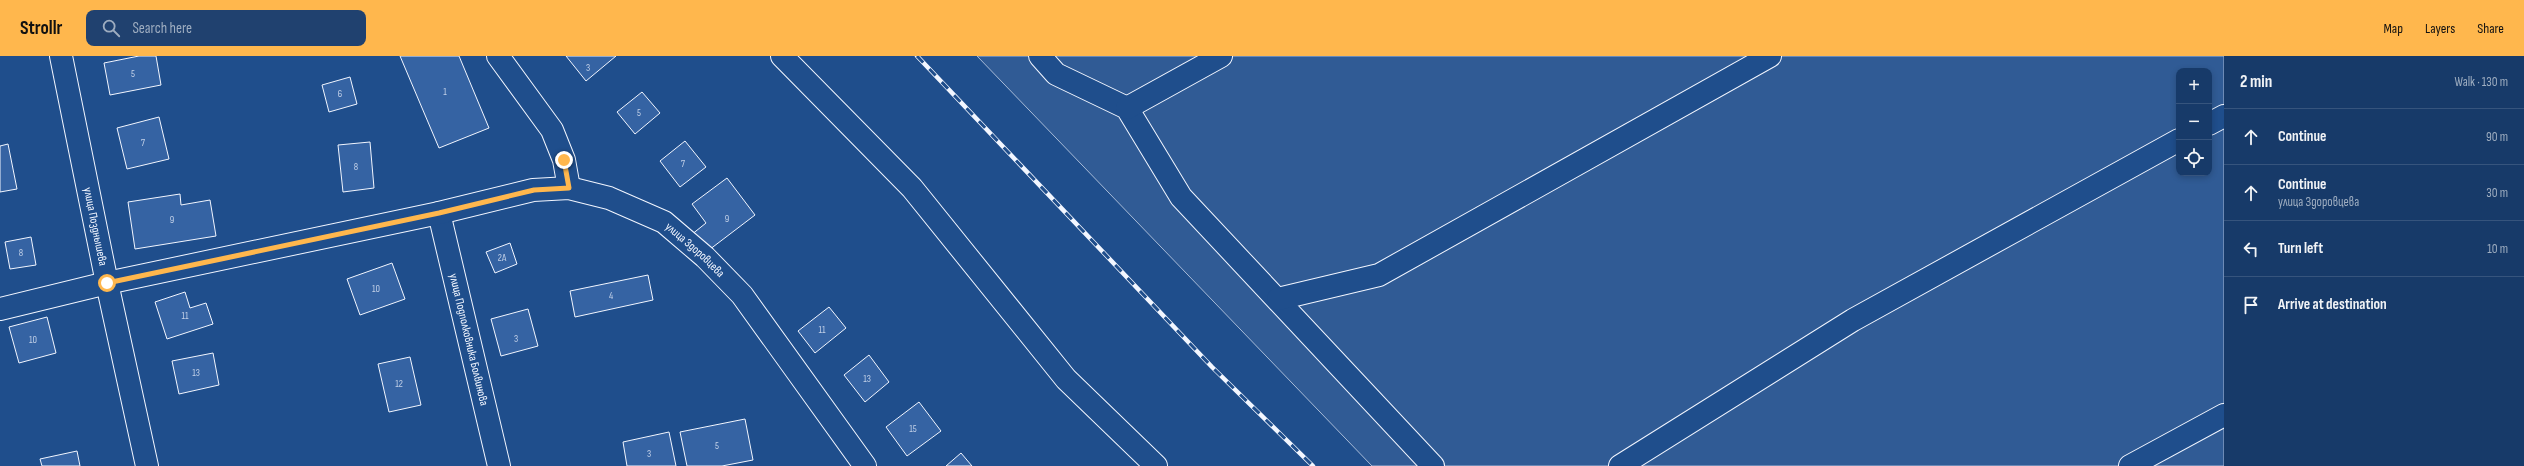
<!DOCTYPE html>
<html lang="en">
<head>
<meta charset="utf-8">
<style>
	:root { --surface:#173a69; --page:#20416f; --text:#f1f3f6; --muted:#9eadc0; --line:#36547d; --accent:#ffb74d }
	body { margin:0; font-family:"Sofia Sans Condensed",sans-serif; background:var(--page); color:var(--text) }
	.controls { position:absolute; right:12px; top:12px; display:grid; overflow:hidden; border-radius:8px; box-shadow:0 2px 6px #0003 }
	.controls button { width:36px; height:36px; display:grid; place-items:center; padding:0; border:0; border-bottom:1px solid var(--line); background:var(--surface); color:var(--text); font:20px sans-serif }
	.stop { position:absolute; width:12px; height:12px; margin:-9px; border:3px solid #ffb74d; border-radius:50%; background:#fff }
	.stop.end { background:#ffb74d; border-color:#fff; box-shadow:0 1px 4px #0008 }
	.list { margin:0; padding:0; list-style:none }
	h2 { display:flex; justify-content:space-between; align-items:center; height:52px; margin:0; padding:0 16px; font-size:17px }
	h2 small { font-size:13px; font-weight:400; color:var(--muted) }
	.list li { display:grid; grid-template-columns:26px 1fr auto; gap:12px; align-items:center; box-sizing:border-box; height:56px; padding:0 16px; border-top:1px solid var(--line) }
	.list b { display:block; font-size:15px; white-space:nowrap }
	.list p { margin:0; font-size:13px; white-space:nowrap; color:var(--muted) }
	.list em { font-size:13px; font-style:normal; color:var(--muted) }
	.icon { flex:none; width:22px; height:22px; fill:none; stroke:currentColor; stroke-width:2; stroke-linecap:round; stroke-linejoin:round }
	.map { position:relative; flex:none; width:2224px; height:410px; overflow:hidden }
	header { display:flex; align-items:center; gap:24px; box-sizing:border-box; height:56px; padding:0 20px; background:var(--accent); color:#111 }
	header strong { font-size:19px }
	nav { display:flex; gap:22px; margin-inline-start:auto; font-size:14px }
	.search { width:280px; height:36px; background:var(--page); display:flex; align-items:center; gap:10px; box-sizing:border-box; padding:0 14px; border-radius:8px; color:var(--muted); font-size:15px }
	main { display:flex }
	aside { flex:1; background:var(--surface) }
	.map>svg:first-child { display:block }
	.built { fill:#305b95; stroke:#a8bbd7; fill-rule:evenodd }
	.building { fill:#3563a3; stroke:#f2f6ff }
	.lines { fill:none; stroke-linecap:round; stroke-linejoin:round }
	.minor-casing { stroke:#f2f6ff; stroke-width:24 }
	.minor { stroke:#1f4e8c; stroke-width:22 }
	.rail-casing { stroke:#f2f6ff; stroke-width:4.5 }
	.rail { stroke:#1f4e8c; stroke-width:3; stroke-dasharray:9; stroke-linecap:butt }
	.route { stroke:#ffb74d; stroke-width:5 }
	.labels { text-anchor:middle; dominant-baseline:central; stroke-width:3; stroke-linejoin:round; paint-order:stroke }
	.number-label { font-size:10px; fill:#c3d1e8 }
	.street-label { font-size:12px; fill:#f2f6ff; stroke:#1f4e8c }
</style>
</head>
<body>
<header>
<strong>Strollr</strong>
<div class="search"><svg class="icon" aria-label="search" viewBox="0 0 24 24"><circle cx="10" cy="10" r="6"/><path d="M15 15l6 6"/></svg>Search here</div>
<nav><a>Map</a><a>Layers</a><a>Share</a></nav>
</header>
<main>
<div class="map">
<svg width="2224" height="410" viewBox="0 0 2224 410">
	<rect width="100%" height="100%" fill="#1f4e8c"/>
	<path class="built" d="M977,0H2224V410H1372ZM2179,15H2209V117H2179Z"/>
	<path class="building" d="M139,0H156L161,29L110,39L104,7Z
		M400,0H459L489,72L439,92Z
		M566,0H616L586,25Z
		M350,21L357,48L329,56L322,29Z
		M642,36L660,57L635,78L617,56Z
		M159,61L169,103L127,113L117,72Z
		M685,85L706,111L680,131L660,105Z
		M370,86L374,132L343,136L338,89Z
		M8,88L17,133L0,136V90Z
		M727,122L755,159L705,197L691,179L706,167L692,148Z
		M180,138L181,149L210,144L216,180L135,193L128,146Z
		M31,181L36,209L10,213L5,186Z
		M510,187L517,208L495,217L486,196Z
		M392,207L405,243L360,259L347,223Z
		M648,219L653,244L575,261L570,235Z
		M185,236L190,252L206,247L213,268L167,283L155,246Z
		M829,251L846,272L815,297L798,275Z
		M528,253L538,290L501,300L491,263Z
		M47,261L56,297L19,307L9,271Z
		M213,297L219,329L179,338L172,305Z
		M869,299L889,326L865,346L844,319Z
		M410,301L421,349L389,356L378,308Z
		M919,346L941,375L907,400L886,371Z
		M745,363L753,404L722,410H687L680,376Z
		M669,376L676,410H627L623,386Z
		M77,395L80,410H42L40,403Z
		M961,397L972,410H946Z"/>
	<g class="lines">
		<defs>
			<g id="minor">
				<path id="s1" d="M61,0L107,227L147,410"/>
				<path d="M498,0L552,74L564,104L569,132"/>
				<path d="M782,0L912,132L1066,323L1156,410"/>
				<path d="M1040,0L1056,18L1127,52L1181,141L1433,410"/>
				<path d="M1127,52L1221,0"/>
				<path d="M2209,68L2224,60"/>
				<path id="s2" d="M439,157L499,410"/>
				<path d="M1278,243L1379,219L1770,0"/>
				<path id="s3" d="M0,253L107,227L439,157L533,134L569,132L609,142L664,166L705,201L742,239L865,410"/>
				<path d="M1620,410L1853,264L2179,84"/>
				<path d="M2130,410L2224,359"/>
			</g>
		</defs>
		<use href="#minor" class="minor-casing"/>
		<use href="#minor" class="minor"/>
		<defs>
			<path id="rail" d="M917,0L1212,311L1313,410"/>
		</defs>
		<use href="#rail" class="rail-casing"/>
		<use href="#rail" class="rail"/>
	</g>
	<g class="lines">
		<path class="route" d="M107,227L439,157L534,134L569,132L564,104"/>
	</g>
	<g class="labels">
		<g class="number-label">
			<text x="588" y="12">3</text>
			<text x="133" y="18">5</text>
			<text x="445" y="36">1</text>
			<text x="340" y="38">6</text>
			<text x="639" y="57">5</text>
			<text x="143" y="87">7</text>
			<text x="683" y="108">7</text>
			<text x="356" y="111">8</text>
			<text x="727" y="163">9</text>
			<text x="172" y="164">9</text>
			<text x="21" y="197">8</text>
			<text x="502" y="202">2А</text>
			<text x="376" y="233">10</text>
			<text x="611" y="240">4</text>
			<text x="185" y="260">11</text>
			<text x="822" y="274">11</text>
			<text x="516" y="283">3</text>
			<text x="33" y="284">10</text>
			<text x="196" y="317">13</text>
			<text x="867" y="323">13</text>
			<text x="399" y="328">12</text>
			<text x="913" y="373">15</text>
			<text x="717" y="390">5</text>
			<text x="649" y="398">3</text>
		</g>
		<g class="street-label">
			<text stroke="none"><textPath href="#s1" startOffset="174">улица Позднышева</textPath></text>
			<text stroke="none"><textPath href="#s3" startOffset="725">улица Здоровцева</textPath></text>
			<text stroke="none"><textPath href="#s2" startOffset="130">улица Подполковника Болвинова</textPath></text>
		</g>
	</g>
</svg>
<div class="controls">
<button>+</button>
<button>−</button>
<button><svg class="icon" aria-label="locate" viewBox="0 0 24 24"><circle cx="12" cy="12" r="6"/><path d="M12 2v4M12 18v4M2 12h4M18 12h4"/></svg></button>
</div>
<div class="stop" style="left:107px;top:227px"></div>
<div class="stop end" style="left:564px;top:104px"></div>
</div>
<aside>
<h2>2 min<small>Walk · 130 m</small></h2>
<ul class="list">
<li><svg class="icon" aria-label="ahead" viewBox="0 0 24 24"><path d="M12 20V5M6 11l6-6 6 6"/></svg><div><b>Continue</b></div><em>90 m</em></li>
<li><svg class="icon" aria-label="ahead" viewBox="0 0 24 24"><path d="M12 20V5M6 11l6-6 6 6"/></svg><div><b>Continue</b><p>улица Здоровцева</p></div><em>30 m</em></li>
<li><svg class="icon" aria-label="left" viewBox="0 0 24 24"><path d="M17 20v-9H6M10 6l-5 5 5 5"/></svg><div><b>Turn left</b></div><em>10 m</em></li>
<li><svg class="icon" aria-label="arrive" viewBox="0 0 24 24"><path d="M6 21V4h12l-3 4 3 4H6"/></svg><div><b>Arrive at destination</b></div></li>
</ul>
</aside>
</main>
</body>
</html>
